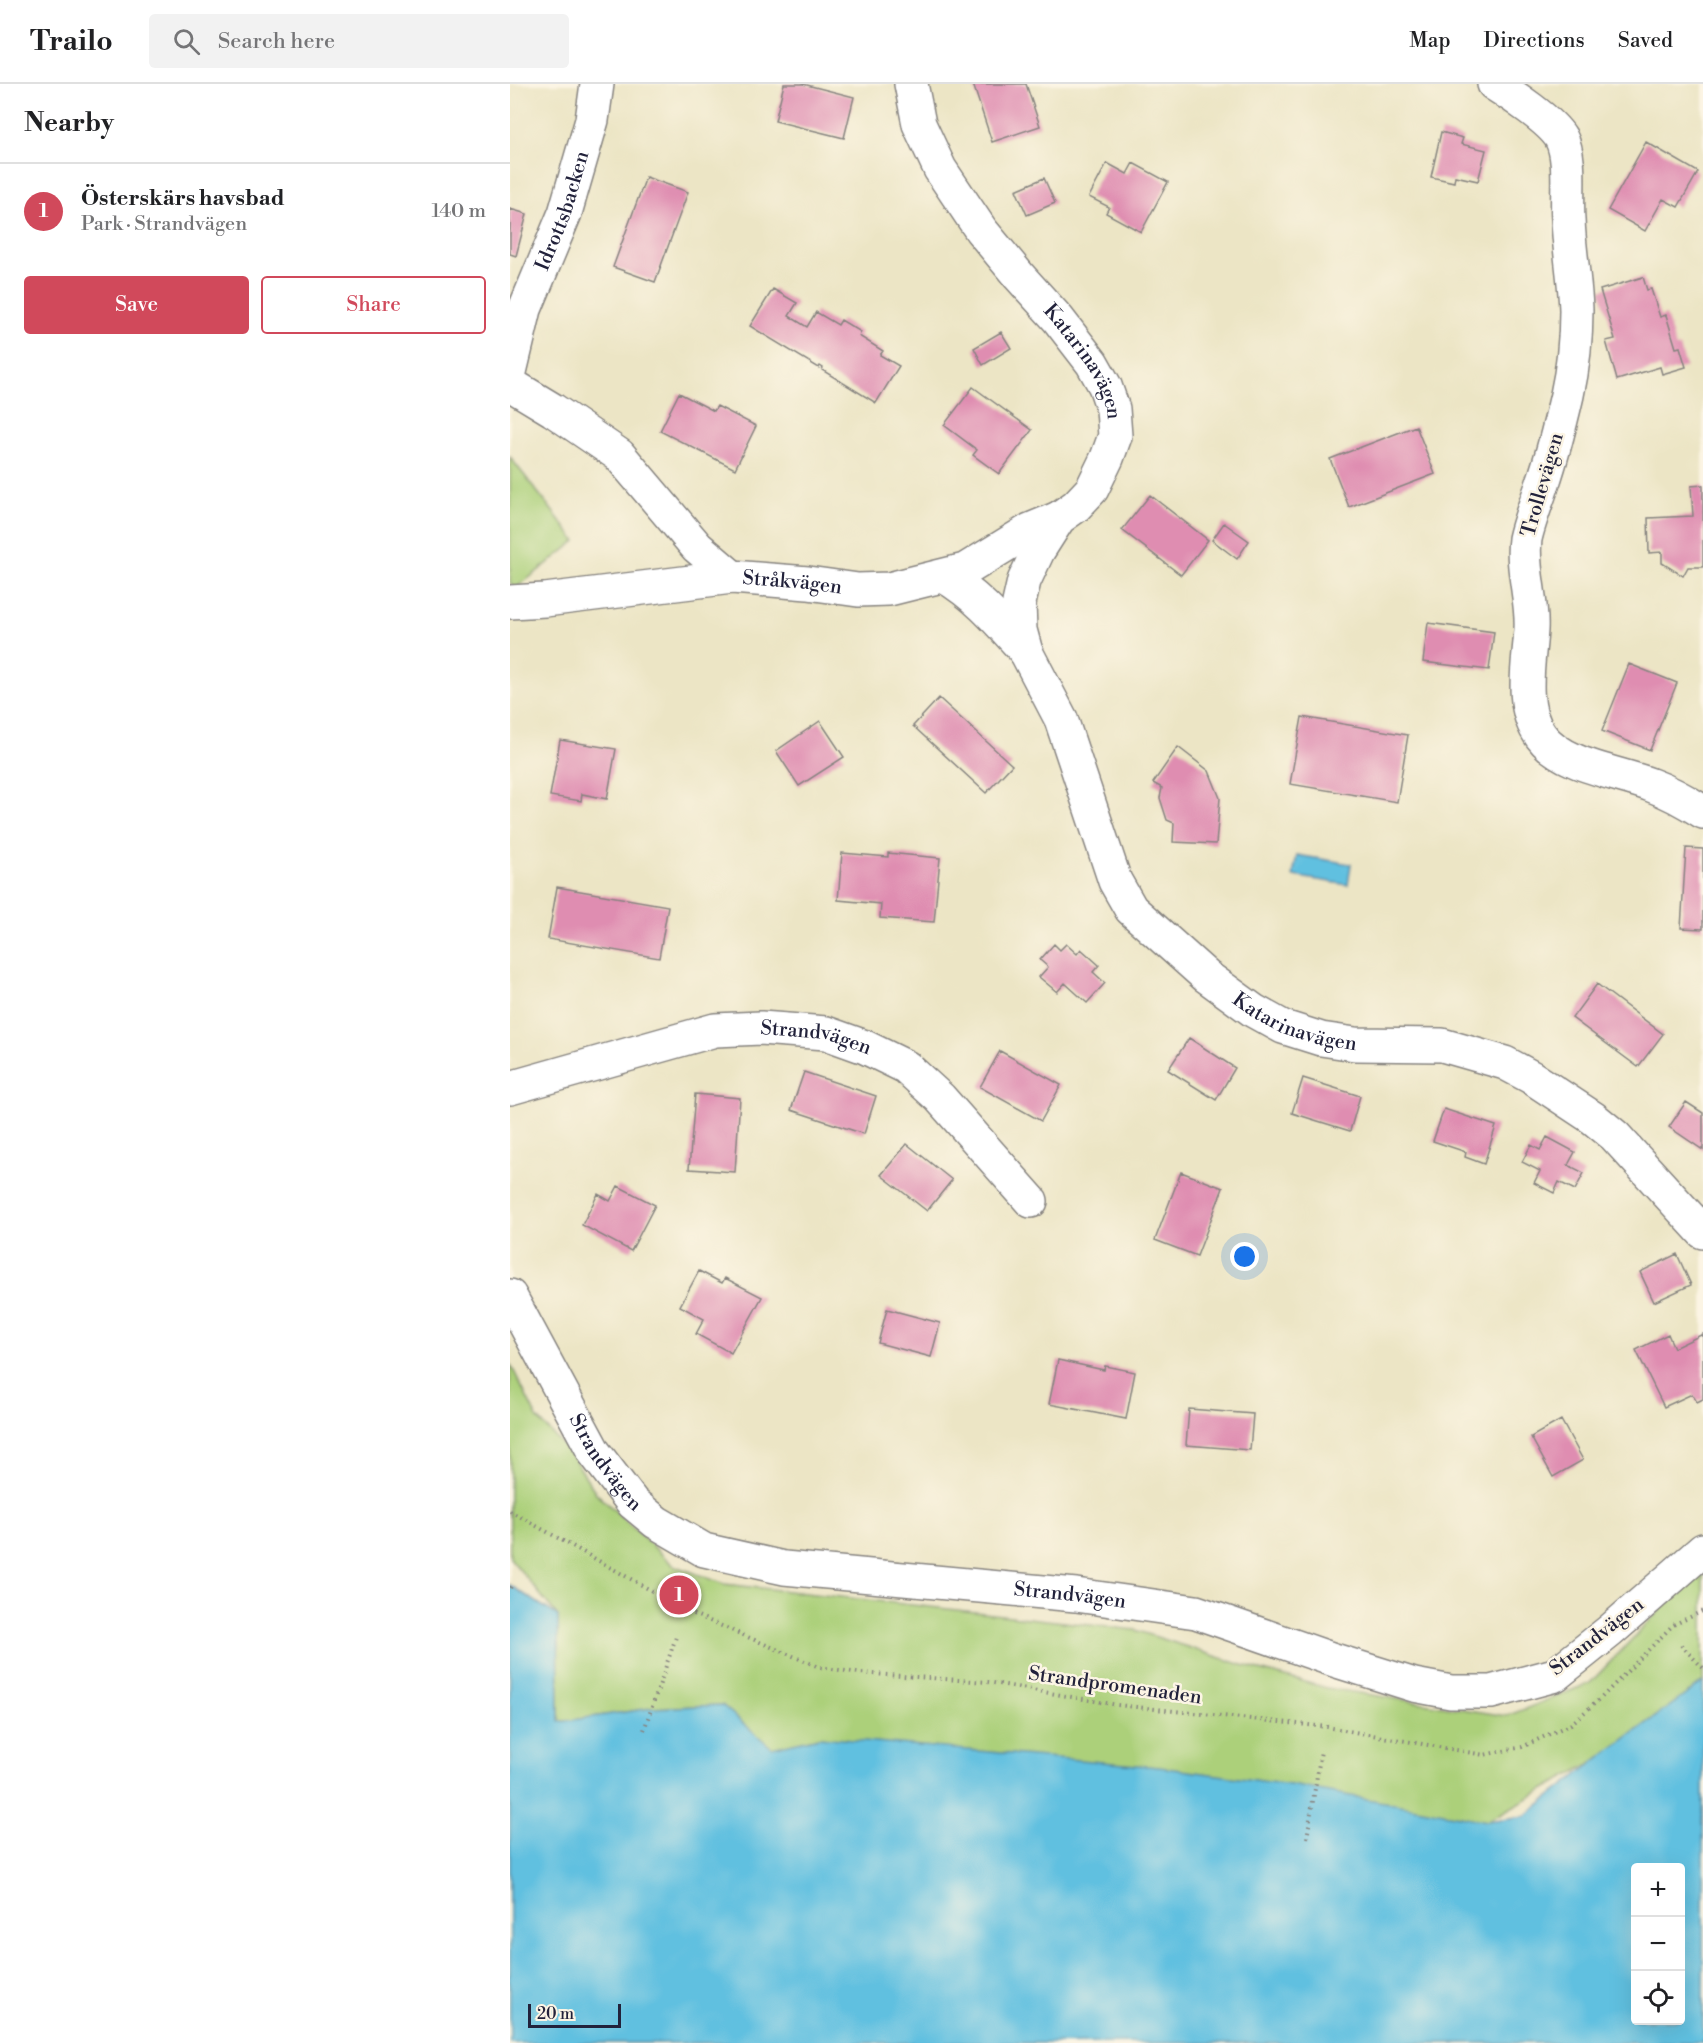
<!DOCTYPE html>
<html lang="en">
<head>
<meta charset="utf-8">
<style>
	:root { --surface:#fff; --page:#f2f2f2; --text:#202124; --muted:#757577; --line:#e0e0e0; --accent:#d1495b }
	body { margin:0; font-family:"Libre Bodoni",serif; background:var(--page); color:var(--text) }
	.controls { position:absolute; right:18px; bottom:18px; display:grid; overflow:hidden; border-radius:6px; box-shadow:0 6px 24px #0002 }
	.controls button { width:54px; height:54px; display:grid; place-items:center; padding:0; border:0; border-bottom:2px solid var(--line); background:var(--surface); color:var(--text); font:30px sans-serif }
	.scale { position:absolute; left:18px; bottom:15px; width:93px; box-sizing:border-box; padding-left:6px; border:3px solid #22223b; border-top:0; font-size:16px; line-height:21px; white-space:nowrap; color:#22223b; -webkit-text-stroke:4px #fcf5e5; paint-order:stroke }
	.you { position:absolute; left:735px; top:1173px; width:21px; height:21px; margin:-15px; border:4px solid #fff; border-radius:50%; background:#1a73e8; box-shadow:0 0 0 9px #1a73e833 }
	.badge { display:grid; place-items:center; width:39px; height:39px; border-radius:50%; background:var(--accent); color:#fff; font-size:20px; font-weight:700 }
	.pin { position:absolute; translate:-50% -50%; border:3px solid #fff; box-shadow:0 2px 6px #0006 }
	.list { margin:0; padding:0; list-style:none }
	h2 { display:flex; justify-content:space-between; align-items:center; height:78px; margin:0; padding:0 24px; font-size:26px }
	h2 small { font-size:20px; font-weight:400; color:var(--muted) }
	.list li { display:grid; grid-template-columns:39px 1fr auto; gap:18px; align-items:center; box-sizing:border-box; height:96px; padding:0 24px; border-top:2px solid var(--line) }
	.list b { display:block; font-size:22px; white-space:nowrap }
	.list p { margin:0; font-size:20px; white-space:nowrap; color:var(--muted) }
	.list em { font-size:20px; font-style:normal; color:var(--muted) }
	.actions { display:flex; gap:12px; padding:18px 24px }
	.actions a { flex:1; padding:14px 0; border:2px solid var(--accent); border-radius:6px; text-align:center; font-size:21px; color:var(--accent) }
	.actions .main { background:var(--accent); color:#fff }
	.icon { flex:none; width:33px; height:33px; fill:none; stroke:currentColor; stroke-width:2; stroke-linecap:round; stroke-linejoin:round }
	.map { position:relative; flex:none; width:1193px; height:1959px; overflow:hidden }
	header { display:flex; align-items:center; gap:36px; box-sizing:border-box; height:84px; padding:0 30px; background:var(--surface); border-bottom:2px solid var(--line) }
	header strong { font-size:28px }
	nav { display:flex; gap:33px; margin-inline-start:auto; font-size:21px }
	.search { width:420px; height:54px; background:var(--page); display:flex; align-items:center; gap:15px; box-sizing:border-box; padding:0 21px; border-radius:6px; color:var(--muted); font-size:22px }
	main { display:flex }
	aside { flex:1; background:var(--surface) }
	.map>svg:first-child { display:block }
	.green { fill:#acd07a; stroke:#67795a; stroke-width:1.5 }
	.water { fill:#61c0e0; stroke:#42718e; stroke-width:1.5; fill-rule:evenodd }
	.building { fill:#df8db1 }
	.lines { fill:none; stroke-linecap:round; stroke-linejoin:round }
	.minor-casing { stroke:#878480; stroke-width:36 }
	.path { stroke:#878480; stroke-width:4; stroke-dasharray:1.5 4.5; stroke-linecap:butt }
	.minor { stroke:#fff; stroke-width:33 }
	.labels { text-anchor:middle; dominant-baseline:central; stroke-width:5; stroke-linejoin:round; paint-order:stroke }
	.street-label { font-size:20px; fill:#22223b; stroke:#fcf5e5 }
</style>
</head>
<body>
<header>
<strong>Trailo</strong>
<div class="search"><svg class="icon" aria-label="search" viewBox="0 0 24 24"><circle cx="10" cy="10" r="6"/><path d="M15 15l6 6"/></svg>Search here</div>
<nav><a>Map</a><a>Directions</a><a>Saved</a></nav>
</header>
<main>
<aside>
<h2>Nearby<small></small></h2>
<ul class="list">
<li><span class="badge">1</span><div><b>Österskärs havsbad</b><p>Park · Strandvägen</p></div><em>140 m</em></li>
</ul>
<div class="actions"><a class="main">Save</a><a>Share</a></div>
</aside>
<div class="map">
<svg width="1193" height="1959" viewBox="0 0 1193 1959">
	<rect width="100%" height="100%" fill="#fcf5e5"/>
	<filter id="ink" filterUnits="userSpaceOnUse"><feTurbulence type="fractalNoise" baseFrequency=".0167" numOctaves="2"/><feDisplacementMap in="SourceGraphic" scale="12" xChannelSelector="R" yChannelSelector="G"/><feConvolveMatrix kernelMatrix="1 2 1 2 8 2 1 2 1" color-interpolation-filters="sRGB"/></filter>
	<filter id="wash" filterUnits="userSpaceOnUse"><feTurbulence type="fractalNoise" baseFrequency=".008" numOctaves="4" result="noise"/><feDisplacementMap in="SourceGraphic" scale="24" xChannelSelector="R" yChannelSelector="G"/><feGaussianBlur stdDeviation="1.35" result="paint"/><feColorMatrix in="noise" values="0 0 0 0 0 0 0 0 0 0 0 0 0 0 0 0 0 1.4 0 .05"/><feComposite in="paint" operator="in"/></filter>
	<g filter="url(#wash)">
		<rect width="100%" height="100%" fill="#ece5c5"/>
		<path class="green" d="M0,373L66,457L5,505L0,498Z
			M0,1279L27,1334L61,1370L86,1409L163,1481L214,1500L625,1546L742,1584L817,1604L997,1632L1080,1599L1193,1481V1598L1085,1677L977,1737L309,1653L262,1665L212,1621L142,1624L49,1638L48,1532L0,1474Z"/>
		<path class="water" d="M787,771L841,780L838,801L783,792Z
			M0,1501L48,1532L49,1638L142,1624L212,1621L262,1664L309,1653L649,1683L781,1701L977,1737L1015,1732L1085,1677L1193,1598V1959H0ZM1126,1784H1170V1936H1126Z"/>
		<g id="blocks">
			<path class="building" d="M274,0H293L344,13L334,54L265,37Z
				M463,0H516L530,42L482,58Z
				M931,48L953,54L951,60L976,66L968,97L945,92L944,98L921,93Z
				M1136,58L1188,88L1168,123L1153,115L1135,147L1098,126Z
				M597,79L617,90L623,79L658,98L631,148L596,129L599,123L579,113Z
				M136,93L178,108L145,198L103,183Z
				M534,94L545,119L517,131L506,106Z
				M0,125L17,130L6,172L0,170Z
				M1133,193L1137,206L1141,205L1150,233L1156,231L1166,264L1170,263L1176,283L1152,290L1150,283L1107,296L1096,257L1105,255L1090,206Z
				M263,205L287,219L279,232L297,243L306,228L328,241L331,236L351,248L349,252L373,267L370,271L389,282L366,319L312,286L313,284L310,282L309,284L240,242Z
				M491,248L501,264L473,281L464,264Z
				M463,303L522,346L489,390L463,371L467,366L434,341Z
				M169,309L204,327L207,322L246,342L225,385L150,347Z
				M906,342L925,390L839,423L820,375Z
				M1193,401V483H1178L1173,492L1152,479V468L1139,469L1138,434L1183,432L1181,402Z
				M640,411L698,456L671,491L612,446Z
				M714,439L739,457L727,475L702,456Z
				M918,539L984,548L979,586L913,578Z
				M1119,580L1167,599L1140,666L1092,647Z
				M429,614L502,681L476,709L403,642Z
				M792,633L898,651L887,718L780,700Z
				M310,637L334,673L289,702L266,667Z
				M50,656L106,665L97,715L72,710L71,717L40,712Z
				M668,663L699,687L710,714L706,760L663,758L664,739L657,736L650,714L652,704L643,699Z
				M1176,764L1193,765V845L1171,844Z
				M332,769L378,773V769L430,774L424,838L370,834L371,820L328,816Z
				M47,803L158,822L149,874L38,855Z
				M544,860L550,866L556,860L567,870L571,865L589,881L583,888L595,899L577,919L555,899L547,908L529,893L538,883L530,876Z
				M1087,900L1153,950L1128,983L1062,934Z
				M679,954L725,984L706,1016L658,986Z
				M490,967L551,1001L531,1037L470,1003Z
				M294,988L366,1012L354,1050L281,1026Z
				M793,994L850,1012L840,1047L782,1029Z
				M185,1010L230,1014L225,1088L179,1085Z
				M1176,1018L1193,1029V1066L1159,1043Z
				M934,1025L986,1042L974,1080L955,1073L956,1068L923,1057Z
				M1037,1053L1065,1068L1058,1081L1074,1089L1065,1106L1049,1098L1044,1109L1024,1099L1030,1087L1012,1078L1021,1061L1030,1066Z
				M397,1060L442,1096L417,1127L371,1091Z
				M671,1088L713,1104L687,1172L645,1156Z
				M108,1102L145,1121L121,1167L72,1141L88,1110L100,1117Z
				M1167,1170L1181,1201L1144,1218L1130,1188Z
				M189,1187L212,1199L215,1194L252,1213L221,1269L186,1250L194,1235L170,1222Z
				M377,1225L430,1239L421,1273L368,1259Z
				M1158,1250L1164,1264L1193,1250V1315L1187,1318L1182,1310L1154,1323L1126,1266Z
				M548,1276L594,1286L595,1282L625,1288L616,1335L539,1320Z
				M679,1325L743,1330L740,1366L676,1361Z
				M1051,1336L1073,1376L1043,1393L1021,1353Z"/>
		</g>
	</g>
	<g filter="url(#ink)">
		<use href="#blocks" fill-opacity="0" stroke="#878480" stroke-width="1.5"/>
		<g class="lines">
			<defs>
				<g id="minor">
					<path id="s1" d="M401,0L409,40L430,85L471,146L509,192L548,235L582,279L595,302L603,325L605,352L597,374L582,405L566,422L549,434L528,467L514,497L509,519L510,546L516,568L551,635L605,797L621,825L696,892L744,927L773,943L811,955L845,960L932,961L995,979L1021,993L1083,1034L1105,1052L1193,1148"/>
					<path d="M984,0C1002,11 1041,37 1051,54C1062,75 1056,112 1058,135C1059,165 1065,196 1066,226C1066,254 1063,284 1057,311C1050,341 1043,370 1033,399C1027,417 1019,437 1015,455C1011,485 1023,516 1021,546C1019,579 1009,623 1031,652C1053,682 1107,688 1141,701C1160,708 1176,717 1193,728"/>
					<path id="s2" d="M0,288L15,225L55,129L82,36L87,0"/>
					<path d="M0,300L43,326L109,371L187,463L222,493"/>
					<path d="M434,492C468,512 490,539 516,568"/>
					<path id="s3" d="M0,518L35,516L222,493L298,499L348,506L379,505L455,486L520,446L549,434"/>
					<path id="s4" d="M0,1004L205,946L251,944L316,949L355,963L396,983L430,1014L521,1117"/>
					<path id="s5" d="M0,1212L84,1368L123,1419L146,1438L194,1466L274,1484L566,1511L686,1528L824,1576L904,1601L941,1608H981L1045,1591L1100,1547L1193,1466"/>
				</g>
			</defs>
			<use href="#minor" class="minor-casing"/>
			<path class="path" d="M0,1427L183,1530L309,1583L349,1589L478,1598L607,1621L817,1643L974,1671L1012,1663L1061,1640L1091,1614L1163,1541L1193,1527
				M0,1504L1,1502
				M1171,1561L1193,1584
				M134,1646L166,1553
				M797,1754L811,1667"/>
			<use href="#minor" class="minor"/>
		</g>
	</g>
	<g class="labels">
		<g class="street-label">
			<text stroke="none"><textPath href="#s2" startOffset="170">Idrottsbacken</textPath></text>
			<text stroke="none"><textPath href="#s1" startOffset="332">Katarinavägen</textPath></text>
			<text transform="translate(1033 401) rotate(-74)">Trollevägen</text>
			<text stroke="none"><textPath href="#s3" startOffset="284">Stråkvägen</textPath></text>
			<text stroke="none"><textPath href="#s1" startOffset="1143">Katarinavägen</textPath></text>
			<text stroke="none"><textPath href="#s4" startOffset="315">Strandvägen</textPath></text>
			<text stroke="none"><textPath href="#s5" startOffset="192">Strandvägen</textPath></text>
			<text stroke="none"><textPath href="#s5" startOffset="696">Strandvägen</textPath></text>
			<text transform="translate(1087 1553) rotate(-38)">Strandvägen</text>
			<text transform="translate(605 1602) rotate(8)">Strandpromenaden</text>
		</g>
	</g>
</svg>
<div class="controls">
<button>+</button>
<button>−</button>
<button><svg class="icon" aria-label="locate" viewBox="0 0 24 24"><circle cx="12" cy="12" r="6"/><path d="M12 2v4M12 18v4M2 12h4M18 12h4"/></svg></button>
</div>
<div class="scale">20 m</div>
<div class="you"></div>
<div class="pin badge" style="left:169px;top:1511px">1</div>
</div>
</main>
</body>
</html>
